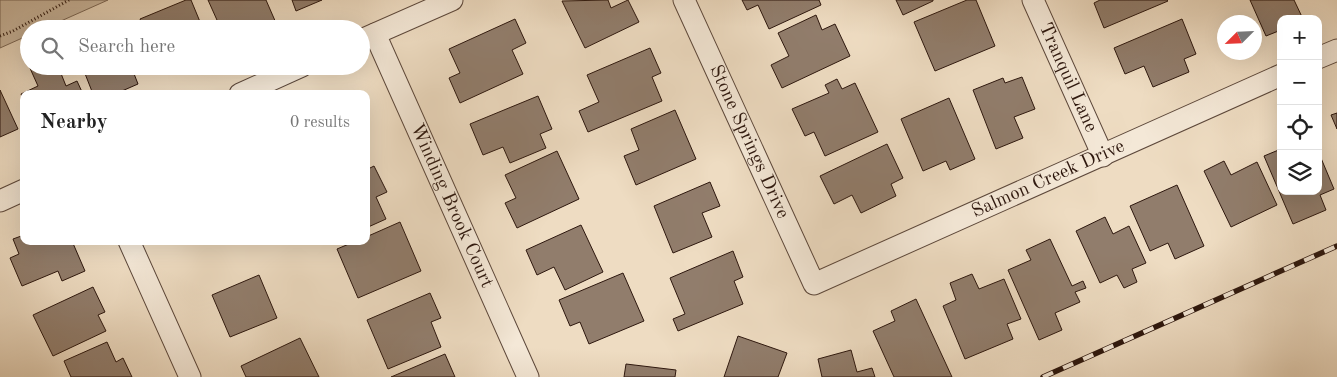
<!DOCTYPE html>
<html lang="en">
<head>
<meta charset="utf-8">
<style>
	:root { --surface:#fff; --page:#f2f2f2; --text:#222; --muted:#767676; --line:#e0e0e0 }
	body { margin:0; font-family:"Old Standard TT",serif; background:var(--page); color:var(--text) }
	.controls { position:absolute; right:15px; top:15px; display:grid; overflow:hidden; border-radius:10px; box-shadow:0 5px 20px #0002 }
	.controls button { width:45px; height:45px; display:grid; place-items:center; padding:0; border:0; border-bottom:1px solid var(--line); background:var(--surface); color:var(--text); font:25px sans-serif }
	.compass { position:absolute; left:1217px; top:15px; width:45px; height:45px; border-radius:50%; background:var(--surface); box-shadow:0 5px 20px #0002; rotate:246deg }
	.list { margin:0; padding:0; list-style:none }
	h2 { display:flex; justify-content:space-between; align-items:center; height:65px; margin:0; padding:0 20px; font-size:21px }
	h2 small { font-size:16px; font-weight:400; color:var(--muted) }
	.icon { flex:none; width:28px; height:28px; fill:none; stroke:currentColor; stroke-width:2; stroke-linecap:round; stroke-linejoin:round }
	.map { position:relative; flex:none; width:1337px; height:377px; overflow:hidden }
	.search { position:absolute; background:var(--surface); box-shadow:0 5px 20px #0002; left:20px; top:20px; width:350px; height:55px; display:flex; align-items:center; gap:12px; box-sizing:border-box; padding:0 18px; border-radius:28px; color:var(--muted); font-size:19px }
	.panel { position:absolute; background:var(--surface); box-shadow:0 5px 20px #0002; left:20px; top:90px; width:350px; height:155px; border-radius:10px }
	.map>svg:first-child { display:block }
	.green { fill:#cdbba3; stroke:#7d6958 }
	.building { fill:#917d6c; stroke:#2d170e }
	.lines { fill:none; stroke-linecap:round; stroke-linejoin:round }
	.street-casing { stroke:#5d483b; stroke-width:23 }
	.path { stroke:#2d170e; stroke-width:3; stroke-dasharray:1 2.5; stroke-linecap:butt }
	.street { stroke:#f4e8d7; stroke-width:21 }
	.rail-casing { stroke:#2d170e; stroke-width:5.5 }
	.rail { stroke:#f4e8d7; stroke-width:4; stroke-dasharray:11; stroke-linecap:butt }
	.labels { text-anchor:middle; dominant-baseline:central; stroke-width:4; stroke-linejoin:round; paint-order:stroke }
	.street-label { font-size:19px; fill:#2d170e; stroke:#f4e8d7 }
</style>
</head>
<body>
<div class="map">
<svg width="1337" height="377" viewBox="0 0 1337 377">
	<rect width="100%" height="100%" fill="#eedcc2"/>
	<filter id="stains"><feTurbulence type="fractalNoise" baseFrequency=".004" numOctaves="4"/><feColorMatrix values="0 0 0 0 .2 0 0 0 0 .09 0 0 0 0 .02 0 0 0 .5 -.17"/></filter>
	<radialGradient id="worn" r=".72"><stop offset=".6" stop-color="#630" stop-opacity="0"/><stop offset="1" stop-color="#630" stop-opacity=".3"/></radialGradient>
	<path class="green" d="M0,0H108L43,29H29V35L0,48Z"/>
	<path class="building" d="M186,0H191L203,29H144L140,19Z
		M208,0H266L276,23L263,29H248L247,24L236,29H221Z
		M292,0H322L296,11Z
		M608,0L611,8L628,0L639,22L585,48L562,1Z
		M742,0H819L821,5L769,29L758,5L747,10Z
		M896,0H933V1L903,15Z
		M967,0H976L995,46L935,71L914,22Z
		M1100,0H1167L1168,1L1104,28L1094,3Z
		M1250,0H1294L1303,19H1281V30L1266,36Z
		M816,15L822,30L835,24L850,56L782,88L771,65L789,56L778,33Z
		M515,19L526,43L512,50L523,74L460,103L449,78L460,73L449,49Z
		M1182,19L1196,54L1184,59L1189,72L1153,87L1144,66L1125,74L1114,48Z
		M113,24L115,29H101Z
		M650,48L661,73L652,77L662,101L588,132L579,111L599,102L587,75Z
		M29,66H58L66,86L77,81L83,94H24V101L21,94L38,86Z
		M82,66H131L138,84L115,94H93Z
		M1022,77L1035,109L1014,117L1023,138L996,149L973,90L1003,78L1005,83Z
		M837,79L842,89L855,83L878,132L825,156L814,132L805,136L792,109L829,93L825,85Z
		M0,90L18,129L0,137Z
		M538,96L552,129L540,134L546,148L510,163L503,147L483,155L470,124Z
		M949,98L975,159L950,170L946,161L923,171L901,119Z
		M675,110L696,159L636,185L624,156L639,150L631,129Z
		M1337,113V129L1331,115Z
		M887,144L903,178L891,184L896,196L861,213L852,195L834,204L820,176Z
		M1281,149V191H1318V151L1334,189L1320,195L1326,210L1293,224L1264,156Z
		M557,151L579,199L517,228L505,203L516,198L505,175Z
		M1224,161L1231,175L1257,162L1277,205L1231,227L1204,171Z
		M374,166L387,192L376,197L386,219L366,228V170Z
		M710,182L720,206L702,213L712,237L673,253L654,206Z
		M1177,185L1204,246L1175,259L1168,243L1150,251L1130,206Z
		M1105,217L1113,234L1129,226L1146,263L1132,269L1137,282L1124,288L1117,275L1100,283L1076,231Z
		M400,222L421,271L358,298L337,249L356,241H366V237Z
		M581,225L603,272L565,290L554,267L537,275L526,250Z
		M24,235V241H72L85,271L62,281L58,271L22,286L10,258L19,254L13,239Z
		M1050,239L1072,286L1083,281L1086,288L1075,292L1080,302L1055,313L1062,330L1039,340L1008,270L1031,260L1026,250Z
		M733,251L743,277L734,281L743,304L678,331L673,319L685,314L670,278Z
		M623,273L644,321L589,344L580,322L570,326L559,300Z
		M972,274L979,289L1004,279L1021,319L1007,324L1013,339L965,359L943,306L956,300L950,283Z
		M259,275L277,318L230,337L212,295Z
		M93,287L105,312L98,315L106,331L53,356L33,315Z
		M430,293L441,318L431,322L441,347L388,369L367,320Z
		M916,299L952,377H894L873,331L895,321L891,311Z
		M738,336L787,353L778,377H724Z
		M300,338L319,377H246L241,366Z
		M107,342L116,362L123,358L132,377H71L64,361Z
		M851,350L857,372L872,368L875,377H822L818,359Z
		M445,354L455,377H391Z
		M626,364L676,370L675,377H624Z"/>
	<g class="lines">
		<defs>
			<g id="street">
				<path id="s1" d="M684,0L814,284L1281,75"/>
				<path id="s2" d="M1033,0L1103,156"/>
				<path id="s3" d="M375,34L528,377"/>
				<path d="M361,40L452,0"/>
				<path d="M1318,58L1337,50"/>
				<path d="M240,94L302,66"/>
				<path d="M0,201L24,190"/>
				<path d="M129,241L190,377"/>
			</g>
		</defs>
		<use href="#street" class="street-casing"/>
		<path class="path" d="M0,36L13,31L69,0"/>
		<use href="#street" class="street"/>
		<defs>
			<path id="rail" d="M1043,377L1337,246"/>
		</defs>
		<use href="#rail" class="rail-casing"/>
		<use href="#rail" class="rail"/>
	</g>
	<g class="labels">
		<g class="street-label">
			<text stroke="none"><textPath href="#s2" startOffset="85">Tranquil Lane</textPath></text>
			<text stroke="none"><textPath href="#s1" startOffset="156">Stone Springs Drive</textPath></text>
			<text stroke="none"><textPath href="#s1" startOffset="569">Salmon Creek Drive</textPath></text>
			<text stroke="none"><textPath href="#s3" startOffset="188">Winding Brook Court</textPath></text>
		</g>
	</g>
	<rect width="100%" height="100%" filter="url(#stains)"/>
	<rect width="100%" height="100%" fill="url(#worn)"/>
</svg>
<div class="controls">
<button>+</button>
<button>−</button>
<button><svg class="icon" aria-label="locate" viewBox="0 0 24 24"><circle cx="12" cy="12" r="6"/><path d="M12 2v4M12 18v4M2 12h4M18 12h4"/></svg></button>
<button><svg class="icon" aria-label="layers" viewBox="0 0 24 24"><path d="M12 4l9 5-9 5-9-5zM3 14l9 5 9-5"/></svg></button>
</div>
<svg class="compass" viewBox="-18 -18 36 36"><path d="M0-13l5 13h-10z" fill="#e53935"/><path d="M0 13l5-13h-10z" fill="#767676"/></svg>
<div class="search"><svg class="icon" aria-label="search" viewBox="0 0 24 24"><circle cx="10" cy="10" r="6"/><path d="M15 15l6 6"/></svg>Search here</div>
<section class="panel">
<h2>Nearby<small>0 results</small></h2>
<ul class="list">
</ul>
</section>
</div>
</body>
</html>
